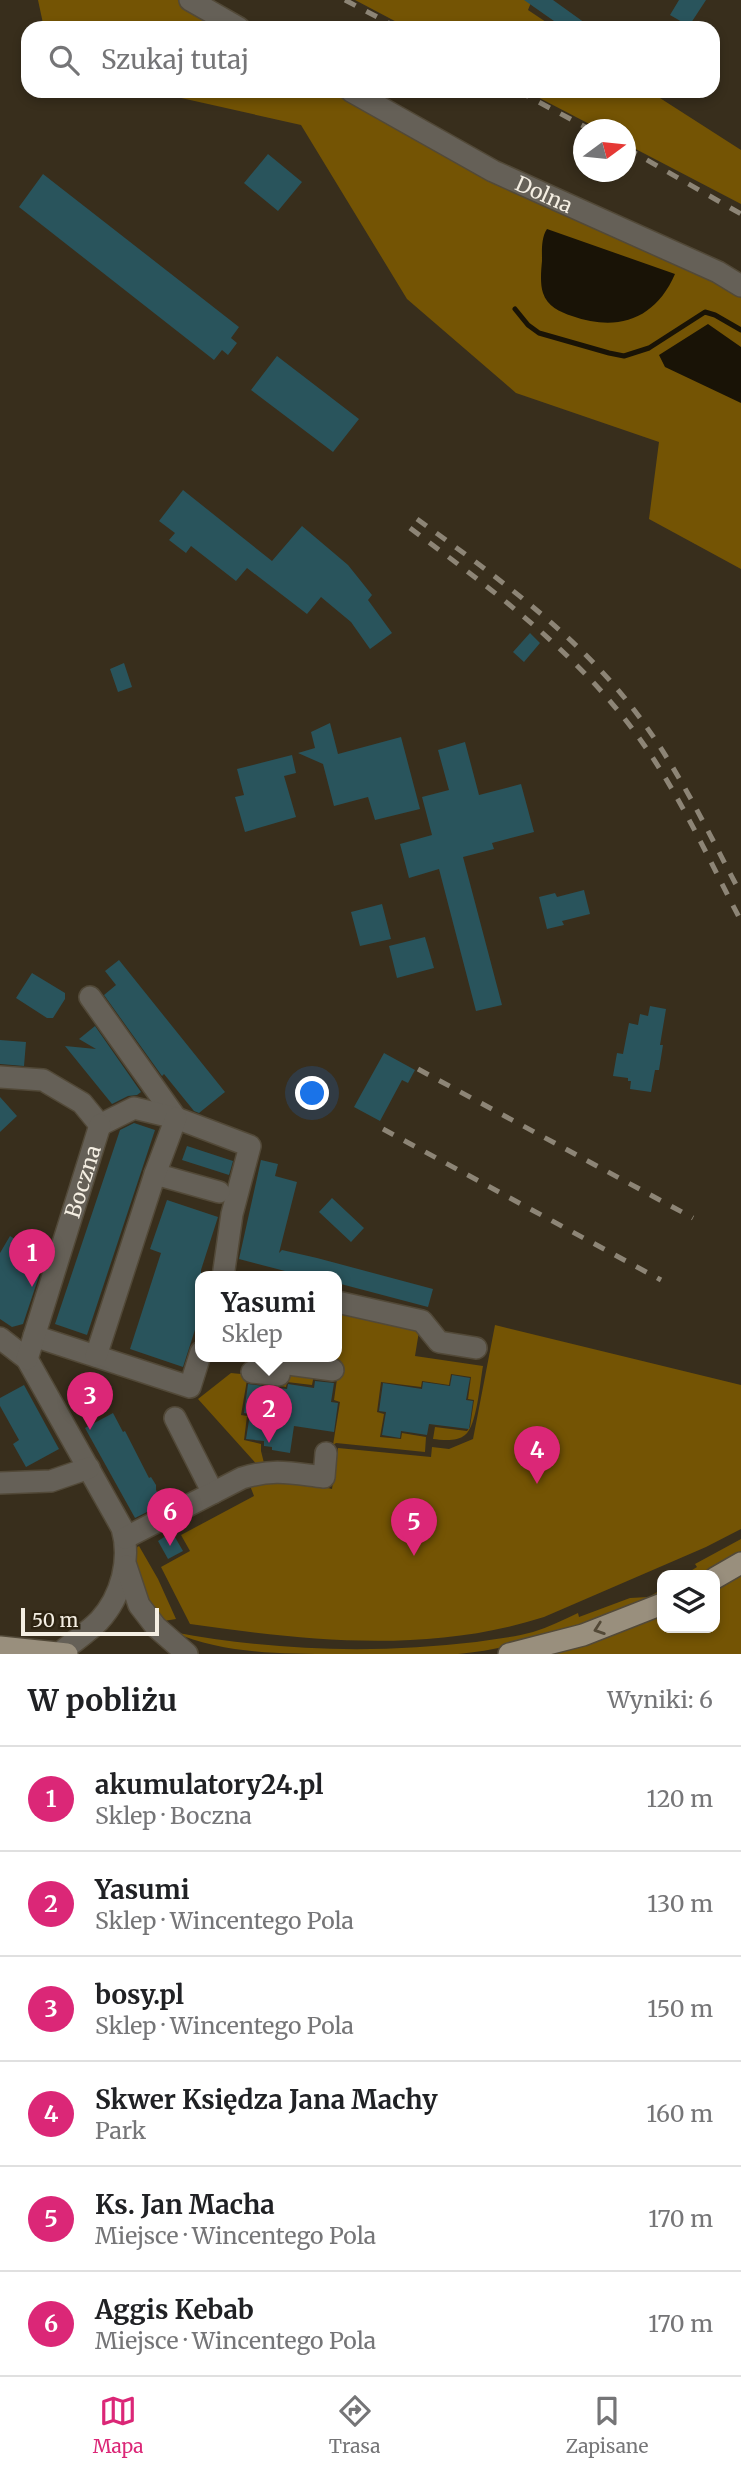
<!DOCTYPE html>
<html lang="pl">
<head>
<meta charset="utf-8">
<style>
	:root { --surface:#fff; --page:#f2f2f2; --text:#202124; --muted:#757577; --line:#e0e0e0; --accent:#db2777 }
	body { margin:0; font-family:Merriweather,serif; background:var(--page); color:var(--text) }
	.controls { position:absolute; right:21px; bottom:21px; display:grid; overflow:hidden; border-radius:14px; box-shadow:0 4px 10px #0003 }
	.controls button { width:63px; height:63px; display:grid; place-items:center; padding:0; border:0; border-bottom:2px solid var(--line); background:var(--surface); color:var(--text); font:35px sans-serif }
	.compass { position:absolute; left:573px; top:119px; width:63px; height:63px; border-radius:50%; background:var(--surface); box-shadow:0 4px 10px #0003; rotate:75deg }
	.scale { position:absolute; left:21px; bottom:18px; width:138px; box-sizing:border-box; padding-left:7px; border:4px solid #f4eee2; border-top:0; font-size:19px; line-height:24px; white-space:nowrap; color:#f4eee2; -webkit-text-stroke:5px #2e2412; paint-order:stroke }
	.you { position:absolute; left:313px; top:1094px; width:24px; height:24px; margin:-18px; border:5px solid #fff; border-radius:50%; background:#1a73e8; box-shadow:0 0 0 10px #1a73e833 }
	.badge { display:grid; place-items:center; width:46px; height:46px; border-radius:50%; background:var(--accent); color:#fff; font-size:23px; font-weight:700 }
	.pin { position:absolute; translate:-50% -58px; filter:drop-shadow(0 2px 4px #0008) }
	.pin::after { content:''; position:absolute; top:37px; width:24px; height:21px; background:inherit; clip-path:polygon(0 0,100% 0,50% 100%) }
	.popup { position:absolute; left:195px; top:1271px; width:147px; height:91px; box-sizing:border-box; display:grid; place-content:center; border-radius:14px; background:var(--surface); filter:drop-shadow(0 2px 5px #0005); font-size:23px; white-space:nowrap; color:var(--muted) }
	.popup b { font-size:26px; color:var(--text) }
	.popup::after { content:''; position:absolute; left:50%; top:100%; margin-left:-14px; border:14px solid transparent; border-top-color:var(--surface) }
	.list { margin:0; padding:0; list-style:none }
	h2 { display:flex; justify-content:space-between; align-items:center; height:91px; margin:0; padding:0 28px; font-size:30px }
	h2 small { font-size:23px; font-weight:400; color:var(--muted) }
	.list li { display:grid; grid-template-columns:46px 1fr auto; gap:21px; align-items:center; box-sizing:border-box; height:105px; padding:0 28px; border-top:2px solid var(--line) }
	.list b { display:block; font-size:26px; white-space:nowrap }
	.list p { margin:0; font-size:23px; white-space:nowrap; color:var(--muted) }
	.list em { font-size:23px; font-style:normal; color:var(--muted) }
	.icon { flex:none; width:38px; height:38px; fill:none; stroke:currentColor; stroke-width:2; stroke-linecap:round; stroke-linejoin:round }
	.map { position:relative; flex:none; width:741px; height:1654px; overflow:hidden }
	.search { position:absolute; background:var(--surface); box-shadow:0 4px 10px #0003; left:21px; right:21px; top:21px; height:77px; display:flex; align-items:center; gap:18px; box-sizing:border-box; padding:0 24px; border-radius:21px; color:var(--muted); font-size:26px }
	.sheet { height:721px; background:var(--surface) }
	nav { display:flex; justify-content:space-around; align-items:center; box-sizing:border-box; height:98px; border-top:2px solid var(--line); background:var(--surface); font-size:19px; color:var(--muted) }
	nav a { display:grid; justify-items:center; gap:4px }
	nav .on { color:var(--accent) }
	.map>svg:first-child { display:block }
	.green { fill:#745404 }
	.water { fill:#191306 }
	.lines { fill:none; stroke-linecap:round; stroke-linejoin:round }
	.stream { stroke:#191306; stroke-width:5 }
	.building { fill:#29545c }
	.minor-casing { stroke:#524938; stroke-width:24 }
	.major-casing { stroke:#524938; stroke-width:24 }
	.minor { stroke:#656057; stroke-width:21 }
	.major { stroke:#998f7d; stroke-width:21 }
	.rail { stroke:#8d8576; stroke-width:5; stroke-dasharray:12 12; stroke-linecap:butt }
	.oneway { stroke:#534937 }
	.labels { text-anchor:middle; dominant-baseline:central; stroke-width:5; stroke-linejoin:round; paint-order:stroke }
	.street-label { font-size:21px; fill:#f4eee2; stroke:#2e2412 }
</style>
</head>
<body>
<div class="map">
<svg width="741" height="1654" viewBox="0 0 741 1654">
	<rect width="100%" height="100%" fill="#382e1c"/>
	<path class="green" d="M38,0H180L229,28H44Z
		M355,0H532L528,10L555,28H408Z
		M150,91H340L504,185L741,293V569L649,519L659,442L516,393L407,299L301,125Z
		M526,91H649L741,150V204L626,144V130L599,129Z
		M337,1306L420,1325L415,1356L483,1366C480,1382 477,1426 465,1435C457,1442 442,1440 433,1439L435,1427L467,1431L470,1427L474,1400L468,1399L471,1377L451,1374L449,1385L422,1381L421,1387L381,1382L377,1412L384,1414L380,1437L401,1439L402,1433L426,1437L425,1452L336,1443L333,1445L340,1402L334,1400L337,1379L314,1375L312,1385L287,1382L286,1387L247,1380L241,1415L247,1416L244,1440L261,1444V1451L265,1467L261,1469L198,1399L231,1373L281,1378L284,1357H337Z
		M495,1325L741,1385V1529L706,1547L544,1617C428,1654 307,1641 190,1624L161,1567L190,1551L181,1535L254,1496L249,1483C268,1475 311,1483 332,1489L338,1448L431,1457L432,1447L449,1449L473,1439Z
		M741,1539V1552L702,1575H684L697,1567L695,1564Z
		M139,1546L158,1579L176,1619L158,1622L144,1605L137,1575L136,1548Z
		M741,1572V1654H546L579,1646L662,1614V1628H715V1588Z
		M662,1589V1595C598,1622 528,1647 458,1654C418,1654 376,1654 336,1654C282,1654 224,1654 173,1632C273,1651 376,1654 476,1642C495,1639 515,1637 533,1632C549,1627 563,1620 578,1613L579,1617L630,1598L649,1597Z"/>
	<path class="water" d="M547,229L675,274C655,320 617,332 572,316C560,312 547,306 543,293C540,284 541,271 542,261C542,250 541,238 547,229Z
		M708,324L741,347V403L665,367L659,355Z"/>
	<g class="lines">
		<path class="stream" d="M515,309L528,325L539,333L609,353L624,356L649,348L705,312L715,315L741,330"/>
	</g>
	<path class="building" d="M524,0H553L592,28H564Z
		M679,0H706L689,26L670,15Z
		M268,154L302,182L278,211L244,183Z
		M43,174L239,327L231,338L237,343L228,355L222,350L214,360L19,207Z
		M277,356L359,419L333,452L251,390Z
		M183,490L272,561L302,526L348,565L372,595L368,600L392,633L370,649L351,622L321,597L307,614L247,568L236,581L191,546L186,553L169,540L175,533L159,521Z
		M530,633L540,643L524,662L513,652Z
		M124,663L132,687L118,692L110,669Z
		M330,723L338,754L401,737L420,809L375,820L368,797L334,806L323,764L298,753L315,748L311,732Z
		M465,742L479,795L521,784L534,832L492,843L494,849L463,857L502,1005L476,1011L439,869L409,878L400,844L432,835L422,797L449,790L438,750Z
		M292,755L296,773L284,776L296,817L245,832L235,797L244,795L237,769Z
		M584,890L590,914L562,921L564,925L547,929L539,897L555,893L557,897Z
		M382,904L391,939L360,946L351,912Z
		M425,937L434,968L397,978L389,946Z
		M119,960L225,1092L199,1113L194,1111L164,1074L162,1076L104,995L116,985L105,971Z
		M32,973L65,993V999L53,1018H47L16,998Z
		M650,1006L666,1009L660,1045H663L659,1070H655L651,1092L630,1089L631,1081H628V1078L613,1076L617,1053L623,1054L629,1023L638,1025L640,1014L648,1016Z
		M95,1026L141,1092L137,1095L128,1096L112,1104L65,1046L96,1049L79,1039Z
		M0,1040L26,1042L24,1066L0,1064Z
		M384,1053L415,1070L408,1083L402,1080L380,1121L354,1107Z
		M0,1097L17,1116L0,1132Z
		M134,1123L155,1130L87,1335L55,1324L120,1130Z
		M187,1146L233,1161L229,1175L182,1160Z
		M261,1160L278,1164L275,1176L297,1182L279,1253L282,1250L317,1258L433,1289L428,1307L337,1283V1277H308L239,1259Z
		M332,1198L364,1228L351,1242L319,1212Z
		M167,1200L218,1217L201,1270V1311L183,1367L130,1349L161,1253L150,1249Z
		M10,1236L45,1258L23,1324L12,1327L0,1319V1253Z
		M452,1375L470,1378L466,1400L473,1401L469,1429L429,1424L427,1435L401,1431L400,1438L382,1435L386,1412L379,1411L383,1383L422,1389L423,1382L450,1386Z
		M315,1381L334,1383L331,1402L338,1403L334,1432L294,1426L290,1453L272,1450V1447L264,1446V1441L246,1439L250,1414L244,1413L248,1384L287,1389L288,1384L314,1388Z
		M24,1385L59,1449L26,1467L13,1444L19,1440L0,1406V1398Z
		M113,1413L123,1432L125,1431L149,1478L151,1477L156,1485V1490L163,1504L135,1518L85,1428Z
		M172,1532L183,1551L168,1559L158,1541Z"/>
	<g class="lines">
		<defs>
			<g id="minor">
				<path d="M190,0L239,28"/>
				<path id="s1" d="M351,91L493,171L718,272L741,286"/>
				<path d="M90,997L176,1118"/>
				<path d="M0,1077L43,1080L82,1103L100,1125"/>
				<path d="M100,1125L134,1108L176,1118L250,1146L232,1214L223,1277"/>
				<path d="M155,1174L219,1192"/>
				<path d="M337,1302L422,1321L439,1342L476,1348"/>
				<path d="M34,1336L190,1387L201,1352"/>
				<path d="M0,1338L27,1359L122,1528C131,1559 122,1596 99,1621C88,1632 73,1642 60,1653"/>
				<path d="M96,1356L155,1174L176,1118"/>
				<path d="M282,1357L281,1363L333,1370"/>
				<path id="s2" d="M27,1359L100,1125"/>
				<path d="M252,1372L279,1375L281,1363"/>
				<path d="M175,1418L213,1493"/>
				<path d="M0,1483L51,1481L89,1468"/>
				<path d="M125,1538L242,1478C275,1468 291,1473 324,1477L326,1453"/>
				<path d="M126,1566L139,1605L156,1627L187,1654"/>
			</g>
			<path id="major" d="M715,1578L741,1563
				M0,1647L67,1654
				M509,1654L583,1635L662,1604"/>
		</defs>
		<use href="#minor" class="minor-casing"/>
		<use href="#major" class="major-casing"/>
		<use href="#minor" class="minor"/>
		<use href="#major" class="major"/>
		<path class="rail" d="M345,0L398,28
			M518,91L591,130
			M626,148L741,214
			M417,519C498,578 584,639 643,722C682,776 710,836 741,894
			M410,528C490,588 570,647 631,727C676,786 707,856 741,921
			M418,1069L693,1218
			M383,1129L661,1280"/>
	</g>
	<defs><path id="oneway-chevron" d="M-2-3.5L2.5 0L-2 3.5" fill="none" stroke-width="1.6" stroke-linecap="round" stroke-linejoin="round" transform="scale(1.75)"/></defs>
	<use class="oneway" href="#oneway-chevron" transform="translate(599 1629) rotate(161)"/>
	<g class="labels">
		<g class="street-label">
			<text stroke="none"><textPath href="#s1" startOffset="219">Dolna</textPath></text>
			<text stroke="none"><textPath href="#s2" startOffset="186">Boczna</textPath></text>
		</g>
	</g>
</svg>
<div class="controls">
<button><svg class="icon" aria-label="layers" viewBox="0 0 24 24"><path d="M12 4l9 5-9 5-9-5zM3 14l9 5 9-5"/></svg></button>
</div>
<svg class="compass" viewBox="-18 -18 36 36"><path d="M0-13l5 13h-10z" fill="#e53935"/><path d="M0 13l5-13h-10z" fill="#757577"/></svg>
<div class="scale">50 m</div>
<div class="you"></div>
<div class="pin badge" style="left:32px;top:1287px">1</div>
<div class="pin badge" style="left:269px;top:1443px">2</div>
<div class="popup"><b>Yasumi</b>Sklep</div>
<div class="pin badge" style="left:90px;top:1430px">3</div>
<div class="pin badge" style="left:537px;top:1484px">4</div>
<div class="pin badge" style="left:414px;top:1556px">5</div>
<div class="pin badge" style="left:170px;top:1546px">6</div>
<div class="search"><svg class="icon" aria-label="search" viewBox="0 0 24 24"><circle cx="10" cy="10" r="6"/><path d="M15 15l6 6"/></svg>Szukaj tutaj</div>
</div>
<section class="sheet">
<h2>W pobliżu<small>Wyniki: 6</small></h2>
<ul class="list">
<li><span class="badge">1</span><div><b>akumulatory24.pl</b><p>Sklep · Boczna</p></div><em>120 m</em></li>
<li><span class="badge">2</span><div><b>Yasumi</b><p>Sklep · Wincentego Pola</p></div><em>130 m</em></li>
<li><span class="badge">3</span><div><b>bosy.pl</b><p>Sklep · Wincentego Pola</p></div><em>150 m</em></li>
<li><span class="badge">4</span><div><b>Skwer Księdza Jana Machy</b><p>Park</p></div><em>160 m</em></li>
<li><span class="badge">5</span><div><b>Ks. Jan Macha</b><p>Miejsce · Wincentego Pola</p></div><em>170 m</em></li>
<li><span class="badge">6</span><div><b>Aggis Kebab</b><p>Miejsce · Wincentego Pola</p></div><em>170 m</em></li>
</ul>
</section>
<nav>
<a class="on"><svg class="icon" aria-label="map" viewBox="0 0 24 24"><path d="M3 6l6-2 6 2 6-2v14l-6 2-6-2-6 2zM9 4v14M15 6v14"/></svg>Mapa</a>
<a><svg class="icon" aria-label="directions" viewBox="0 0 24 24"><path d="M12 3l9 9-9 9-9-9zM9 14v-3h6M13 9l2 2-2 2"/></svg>Trasa</a>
<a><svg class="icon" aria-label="saved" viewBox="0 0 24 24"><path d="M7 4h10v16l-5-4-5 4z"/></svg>Zapisane</a>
</nav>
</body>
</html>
